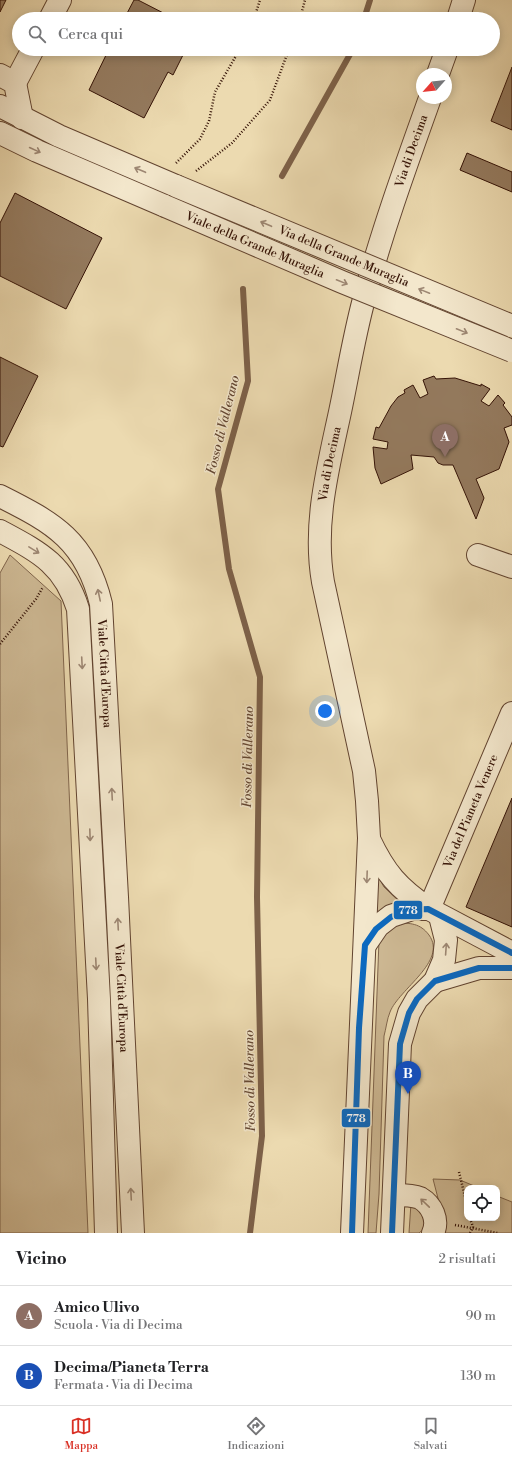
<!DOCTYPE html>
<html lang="it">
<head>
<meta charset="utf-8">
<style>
	:root { --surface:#fff; --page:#f6f6f6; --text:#202124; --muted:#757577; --line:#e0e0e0; --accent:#d93025 }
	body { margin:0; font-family:"Libre Bodoni",serif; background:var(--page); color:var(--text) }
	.controls { position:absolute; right:12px; bottom:12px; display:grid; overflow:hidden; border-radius:8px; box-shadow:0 2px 10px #0003 }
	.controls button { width:36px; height:36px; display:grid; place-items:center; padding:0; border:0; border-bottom:1px solid var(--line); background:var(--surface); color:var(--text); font:20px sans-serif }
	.compass { position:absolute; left:416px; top:68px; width:36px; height:36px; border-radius:50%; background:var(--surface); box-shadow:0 2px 10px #0003; rotate:243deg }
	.you { position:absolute; left:325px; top:711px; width:14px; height:14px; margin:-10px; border:3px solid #fff; border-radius:50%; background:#1a73e8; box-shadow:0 0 0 6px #1a73e833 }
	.badge { display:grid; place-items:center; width:26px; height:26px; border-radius:50%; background:var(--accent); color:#fff; font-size:13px; font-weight:700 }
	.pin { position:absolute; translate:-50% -33px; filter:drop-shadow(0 1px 2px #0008) }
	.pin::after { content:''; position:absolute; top:21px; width:14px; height:12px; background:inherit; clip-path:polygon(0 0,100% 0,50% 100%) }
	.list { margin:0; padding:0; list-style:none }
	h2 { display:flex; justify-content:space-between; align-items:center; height:52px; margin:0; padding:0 16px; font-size:17px }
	h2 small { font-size:13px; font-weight:400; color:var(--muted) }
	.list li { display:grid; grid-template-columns:26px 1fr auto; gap:12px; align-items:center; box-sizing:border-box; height:60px; padding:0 16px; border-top:1px solid var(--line) }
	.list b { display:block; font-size:15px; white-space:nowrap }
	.list p { margin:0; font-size:13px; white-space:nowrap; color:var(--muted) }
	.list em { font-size:13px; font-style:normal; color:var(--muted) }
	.icon { flex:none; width:22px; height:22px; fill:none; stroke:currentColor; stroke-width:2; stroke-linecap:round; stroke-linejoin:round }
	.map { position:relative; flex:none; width:512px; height:1233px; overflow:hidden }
	.search { position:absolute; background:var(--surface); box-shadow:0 2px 10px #0003; left:12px; right:12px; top:12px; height:44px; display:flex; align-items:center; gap:10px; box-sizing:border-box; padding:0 14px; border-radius:22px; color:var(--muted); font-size:15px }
	.sheet { height:172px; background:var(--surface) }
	nav { display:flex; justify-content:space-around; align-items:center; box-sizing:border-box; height:56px; border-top:1px solid var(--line); background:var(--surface); font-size:11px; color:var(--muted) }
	nav a { display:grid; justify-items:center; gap:2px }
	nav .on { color:var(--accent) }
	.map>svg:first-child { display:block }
	.green { fill:#cdb893; stroke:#80654c }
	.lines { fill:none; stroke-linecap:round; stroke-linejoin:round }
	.stream { stroke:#7d6149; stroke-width:6 }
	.building { fill:#947a5e; stroke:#341206 }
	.minor-casing { stroke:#624430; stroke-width:24 }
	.path { stroke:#341206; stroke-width:2.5; stroke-dasharray:1 2; stroke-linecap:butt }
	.minor { stroke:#f3e7cc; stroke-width:22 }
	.minor-bridge-casing { stroke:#624430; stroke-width:24; stroke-linecap:butt }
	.minor-bridge { stroke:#f3e7cc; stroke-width:22 }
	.bus-1-casing { stroke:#f3e7cc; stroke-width:9 }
	.bus-1 { stroke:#0c69bf; stroke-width:6 }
	.oneway { stroke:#9d8773 }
	.labels { text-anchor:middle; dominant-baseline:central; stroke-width:3; stroke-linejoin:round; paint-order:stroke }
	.street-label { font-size:12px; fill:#341206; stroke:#f3e7cc }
	.water-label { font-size:13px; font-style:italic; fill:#644733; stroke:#f3e7cc }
	.line-badge { stroke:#f3e7cc; stroke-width:1.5 }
	.badge-label { font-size:11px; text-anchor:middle; font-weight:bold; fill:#fff }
</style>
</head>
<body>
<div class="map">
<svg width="512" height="1233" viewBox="0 0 512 1233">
	<rect width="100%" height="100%" fill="#ecdab0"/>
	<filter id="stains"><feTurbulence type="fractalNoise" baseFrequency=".005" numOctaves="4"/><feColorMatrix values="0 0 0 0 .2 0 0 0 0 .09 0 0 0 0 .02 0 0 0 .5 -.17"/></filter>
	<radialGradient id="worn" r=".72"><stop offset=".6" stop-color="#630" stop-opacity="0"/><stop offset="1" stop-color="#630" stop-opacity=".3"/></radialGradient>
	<path class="green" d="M10,555L61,601L88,1233H0V573Z
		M376,873L384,887L400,902L390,905L370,920Z
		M396,923C410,923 420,923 429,935C448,961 399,989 390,1012C387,1019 386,1029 384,1036L379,1194L376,1233H368L379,940Z
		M433,1179L460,1180L479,1188H467V1218H497V1196L512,1202V1233H443L440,1206Z
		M411,1203L423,1210L425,1228L419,1233H409Z"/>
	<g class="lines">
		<path class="stream" d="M364,19L370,0
			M282,176L353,49
			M243,289L248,381L218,489L229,569L260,677L257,897L262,1136L250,1233"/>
	</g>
	<path class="building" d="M0,0H6L0,12Z
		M134,0H138L175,19H124Z
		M109,49H186L173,75L168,72L144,118L89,90Z
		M512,67V130L491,121Z
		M467,153L512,172V192L460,170Z
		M15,193L102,238L66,309L0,276V223Z
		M0,357L38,376L3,447L0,446Z
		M434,376L436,379L455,378L481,386V384L490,389L481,401L489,406L498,395L505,403L503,405L512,417V425L504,428L509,442L499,469L476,479L484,498L476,519L453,465H443L438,463L434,457L411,455L413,469L381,484L375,468L373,447L387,449L388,442L373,439L376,427L379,428L391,406L398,397L405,393L404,390L413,385L420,398L428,394L423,380Z
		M512,798V927L466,907Z"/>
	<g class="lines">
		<defs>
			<g id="minor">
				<path d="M50,19L60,0"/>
				<path d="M458,19L464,0"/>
				<path d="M438,74L447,49"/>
				<path d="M0,75L15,83L22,118"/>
				<path d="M15,83L33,49"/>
				<path d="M0,106L59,136L176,186"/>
				<path d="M0,133L37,151L165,206"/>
				<path id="s1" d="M0,496C54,523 86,541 101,604L117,897L133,1233"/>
				<path d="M0,531C39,552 64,564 78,609L99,999L106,1233"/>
				<path d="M478,555L512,567"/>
				<path id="s2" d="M369,839C385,873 398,888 429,909L512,713"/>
				<path d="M365,945L378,926L391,916L412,909H429L512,953"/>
				<path d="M435,981L479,968H512"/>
				<path d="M394,1195C402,1195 413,1195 420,1198C432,1205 439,1220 433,1233"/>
				<path id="s3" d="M352,1233L369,838L367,801L364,771L323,582C313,524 328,468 340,412C348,374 354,336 364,299C382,231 406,165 430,98"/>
				<path d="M392,1233L400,1044L409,1013L417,999L435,981L444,960L446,940L440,916"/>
			</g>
		</defs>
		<use href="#minor" class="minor-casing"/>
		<path class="path" d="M254,19L260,0
			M300,19L305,0
			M176,163L200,139L209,121L215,92L240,49
			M196,171L232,143L270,100L289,49
			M0,644L36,599L43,587
			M459,1172L467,1205
			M455,1225L498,1233
			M470,1233L473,1227L470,1218"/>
		<use href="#minor" class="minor"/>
		<defs>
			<g id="minor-bridge">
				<path id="s4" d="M176,186L512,326"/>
				<path id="s5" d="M165,206L342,282L512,351"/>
			</g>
		</defs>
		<use href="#minor-bridge" class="minor-bridge-casing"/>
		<use href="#minor-bridge" class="minor-bridge"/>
		<defs>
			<path id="bus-1" d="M352,1233L359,1028L365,945L376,929L391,917L408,910L428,909L512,953
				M392,1233L400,1044L409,1013L417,999L435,981L479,968H512"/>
		</defs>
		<use href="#bus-1" class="bus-1-casing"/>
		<use href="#bus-1" class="bus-1"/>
	</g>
	<defs><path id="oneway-shaft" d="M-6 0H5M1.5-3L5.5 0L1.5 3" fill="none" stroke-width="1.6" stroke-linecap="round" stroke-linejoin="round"/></defs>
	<g class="oneway">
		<use href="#oneway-shaft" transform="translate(35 150) rotate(25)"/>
		<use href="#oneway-shaft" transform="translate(140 170) rotate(-157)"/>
		<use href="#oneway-shaft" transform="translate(266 224) rotate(-157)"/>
		<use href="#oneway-shaft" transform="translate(342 282) rotate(22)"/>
		<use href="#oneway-shaft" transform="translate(424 291) rotate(-158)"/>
		<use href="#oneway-shaft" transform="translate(462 331) rotate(22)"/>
		<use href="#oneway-shaft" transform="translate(34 550) rotate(31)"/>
		<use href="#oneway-shaft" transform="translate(99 595) rotate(-102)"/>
		<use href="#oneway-shaft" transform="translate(82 663) rotate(87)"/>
		<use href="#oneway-shaft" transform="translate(112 794) rotate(-93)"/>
		<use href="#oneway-shaft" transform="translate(90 835) rotate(88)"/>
		<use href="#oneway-shaft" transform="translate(367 877) rotate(92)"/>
		<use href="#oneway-shaft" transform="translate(118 924) rotate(-93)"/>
		<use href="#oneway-shaft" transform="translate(446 949) rotate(-86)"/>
		<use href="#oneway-shaft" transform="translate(96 964) rotate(87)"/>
		<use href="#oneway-shaft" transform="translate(131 1194) rotate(-93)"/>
		<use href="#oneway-shaft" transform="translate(425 1203) rotate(-136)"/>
	</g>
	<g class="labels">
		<g class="street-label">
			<text stroke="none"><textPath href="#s3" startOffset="1099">Via di Decima</textPath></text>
			<text stroke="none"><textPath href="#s5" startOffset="98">Viale della Grande Muraglia</textPath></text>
			<text stroke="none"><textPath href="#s4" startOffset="182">Via della Grande Muraglia</textPath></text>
			<text stroke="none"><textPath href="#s3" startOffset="775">Via di Decima</textPath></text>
			<text stroke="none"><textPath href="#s1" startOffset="224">Viale Città d'Europa</textPath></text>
			<text stroke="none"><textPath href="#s2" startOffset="200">Via del Pianeta Venere</textPath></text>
			<text stroke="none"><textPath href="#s1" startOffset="549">Viale Città d'Europa</textPath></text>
		</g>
		<g class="water-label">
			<text transform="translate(223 425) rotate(-76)">Fosso di Vallerano</text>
			<text transform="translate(248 757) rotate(-89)">Fosso di Vallerano</text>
			<text transform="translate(250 1081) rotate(-91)">Fosso di Vallerano</text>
		</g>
	</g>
	<g class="line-badge">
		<rect x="393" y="900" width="30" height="20" rx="4" fill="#0c69bf"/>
		<rect x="341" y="1108" width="30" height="20" rx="4" fill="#0c69bf"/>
	</g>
	<g class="badge-label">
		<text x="408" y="914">778</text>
		<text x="356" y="1122">778</text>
	</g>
	<rect width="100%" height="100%" filter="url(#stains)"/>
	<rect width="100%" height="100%" fill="url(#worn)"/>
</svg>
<div class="controls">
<button><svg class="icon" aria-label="locate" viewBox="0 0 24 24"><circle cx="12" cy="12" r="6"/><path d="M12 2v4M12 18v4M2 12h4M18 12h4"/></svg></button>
</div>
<svg class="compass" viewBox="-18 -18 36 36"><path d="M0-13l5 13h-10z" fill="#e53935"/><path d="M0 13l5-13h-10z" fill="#757577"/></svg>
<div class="you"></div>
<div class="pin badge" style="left:445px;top:457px;background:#8d6e63">A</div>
<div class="pin badge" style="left:408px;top:1094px;background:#1a4fb4">B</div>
<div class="search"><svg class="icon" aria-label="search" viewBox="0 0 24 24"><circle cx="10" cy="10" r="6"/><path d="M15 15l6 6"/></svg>Cerca qui</div>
</div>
<section class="sheet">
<h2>Vicino<small>2 risultati</small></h2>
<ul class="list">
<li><span class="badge" style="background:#8d6e63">A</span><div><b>Amico Ulivo</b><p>Scuola · Via di Decima</p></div><em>90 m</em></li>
<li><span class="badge" style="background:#1a4fb4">B</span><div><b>Decima/Pianeta Terra</b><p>Fermata · Via di Decima</p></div><em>130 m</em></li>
</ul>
</section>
<nav>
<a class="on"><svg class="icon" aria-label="map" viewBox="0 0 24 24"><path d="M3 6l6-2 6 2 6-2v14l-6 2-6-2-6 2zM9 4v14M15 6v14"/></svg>Mappa</a>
<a><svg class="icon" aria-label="directions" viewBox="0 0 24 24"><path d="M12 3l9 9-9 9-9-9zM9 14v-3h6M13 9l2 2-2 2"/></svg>Indicazioni</a>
<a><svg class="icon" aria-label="saved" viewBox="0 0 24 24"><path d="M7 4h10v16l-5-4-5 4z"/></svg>Salvati</a>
</nav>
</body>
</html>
